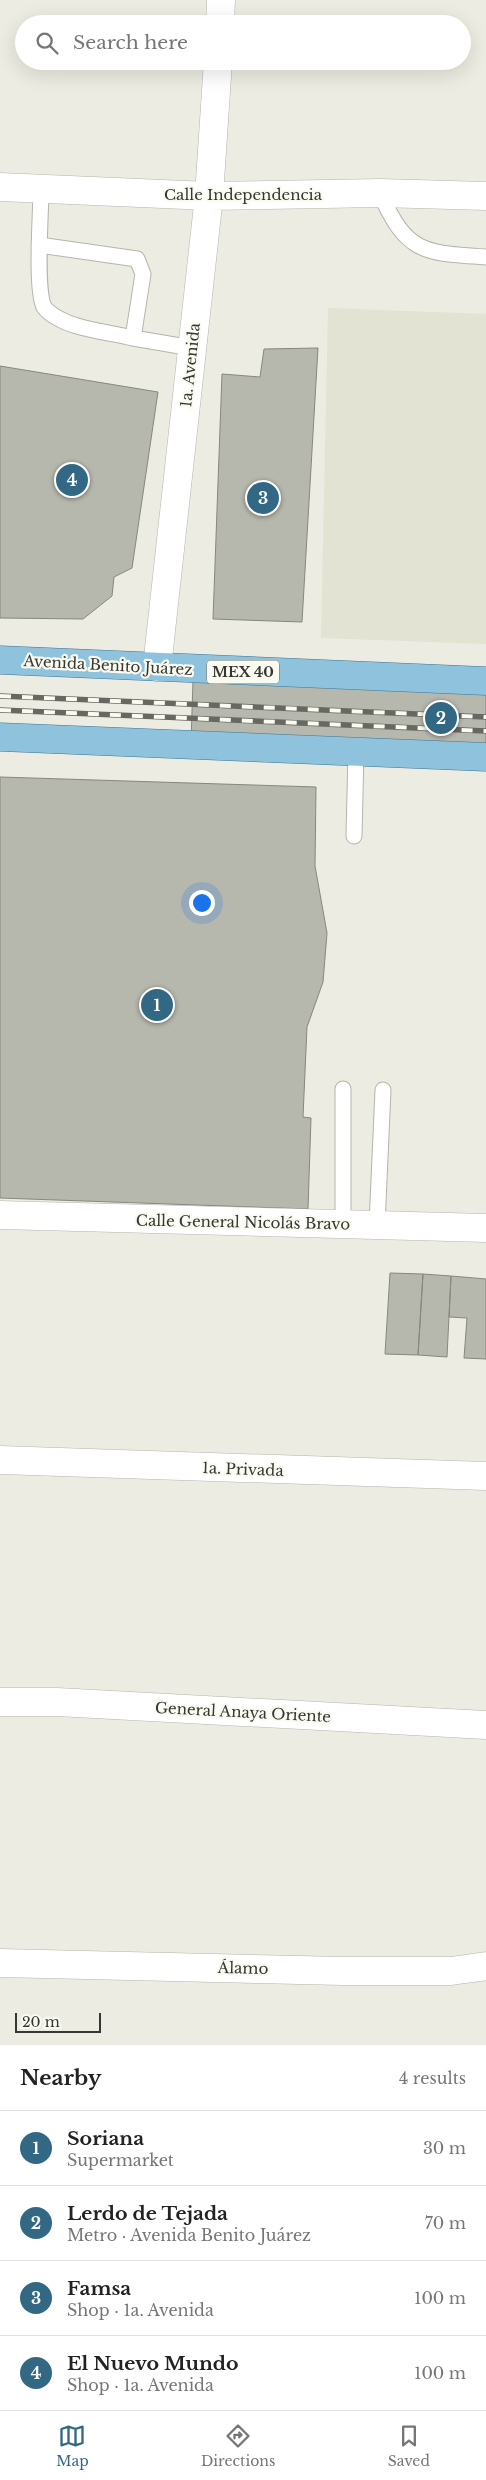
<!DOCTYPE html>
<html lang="en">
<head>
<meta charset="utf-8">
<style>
	:root { --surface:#fff; --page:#f2f2f2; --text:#222; --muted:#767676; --line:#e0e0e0; --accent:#336884 }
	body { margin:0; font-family:"Libre Baskerville",serif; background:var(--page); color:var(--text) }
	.scale { position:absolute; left:15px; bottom:12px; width:86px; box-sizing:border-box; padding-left:5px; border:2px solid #363633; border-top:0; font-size:14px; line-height:18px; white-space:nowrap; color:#363633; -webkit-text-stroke:4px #f9faf0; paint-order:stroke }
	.you { position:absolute; left:201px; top:902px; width:18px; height:18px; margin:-12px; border:4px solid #fff; border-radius:50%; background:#1a73e8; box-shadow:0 0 0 8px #1a73e833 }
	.badge { display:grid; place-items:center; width:32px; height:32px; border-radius:50%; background:var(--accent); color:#fff; font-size:16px; font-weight:700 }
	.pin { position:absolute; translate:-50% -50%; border:2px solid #fff; box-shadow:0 1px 5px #0006 }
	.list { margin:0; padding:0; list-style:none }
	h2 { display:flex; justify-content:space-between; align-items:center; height:65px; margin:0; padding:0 20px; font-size:21px }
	h2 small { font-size:16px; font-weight:400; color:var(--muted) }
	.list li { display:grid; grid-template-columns:32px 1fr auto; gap:15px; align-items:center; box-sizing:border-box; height:75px; padding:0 20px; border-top:1px solid var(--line) }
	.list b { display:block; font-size:19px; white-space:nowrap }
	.list p { margin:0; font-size:16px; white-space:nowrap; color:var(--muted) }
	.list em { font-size:16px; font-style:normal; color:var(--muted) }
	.icon { flex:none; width:28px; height:28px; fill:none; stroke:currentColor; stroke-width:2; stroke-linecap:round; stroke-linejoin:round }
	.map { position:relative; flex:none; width:486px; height:2045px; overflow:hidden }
	.search { position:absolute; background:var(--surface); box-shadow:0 5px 20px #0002; left:15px; right:15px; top:15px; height:55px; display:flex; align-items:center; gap:12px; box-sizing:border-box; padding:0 18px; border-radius:28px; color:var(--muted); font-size:19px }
	.sheet { height:365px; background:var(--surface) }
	nav { display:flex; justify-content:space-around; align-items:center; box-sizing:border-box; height:70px; border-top:1px solid var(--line); background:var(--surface); font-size:14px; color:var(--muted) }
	nav a { display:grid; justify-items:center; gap:2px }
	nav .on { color:var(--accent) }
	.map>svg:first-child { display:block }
	.built { fill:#e2e3d2 }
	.building { fill:#b6b7ad; stroke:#86877e }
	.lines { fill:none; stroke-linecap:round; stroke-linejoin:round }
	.service-casing { stroke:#b4b5ab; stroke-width:17 }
	.minor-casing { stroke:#b4b5ab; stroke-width:29 }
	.primary-casing { stroke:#3e7693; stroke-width:29 }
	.service { stroke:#fff; stroke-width:15 }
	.minor { stroke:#fff; stroke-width:28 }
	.primary { stroke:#8ec2dd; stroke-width:28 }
	.rail-casing { stroke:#686863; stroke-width:5.5 }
	.rail { stroke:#f9faf0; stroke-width:4; stroke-dasharray:11; stroke-linecap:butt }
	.labels { text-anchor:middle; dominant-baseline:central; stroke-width:4.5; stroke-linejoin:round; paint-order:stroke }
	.shield { fill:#f9faf0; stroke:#70716c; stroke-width:1 }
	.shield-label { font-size:14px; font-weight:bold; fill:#363633 }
	.street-label { font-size:15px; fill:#363633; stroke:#f9faf0 }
</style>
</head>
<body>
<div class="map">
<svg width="486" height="2045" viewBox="0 0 486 2045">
	<rect width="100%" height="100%" fill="#ecece2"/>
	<path class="built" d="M328,308L486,314V644L321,638Z"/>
	<path class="building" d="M318,348L302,622L213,619L222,374L260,377L264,349Z
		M0,366L158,392L132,568L114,577L112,596L83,619L0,618Z
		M193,681L486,694V754L191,742Z
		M0,777L316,787L315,866L327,933L323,982L307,1027L303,1117L311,1118L308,1209L0,1198Z
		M390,1273L423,1274L418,1355L385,1354Z
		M423,1274L451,1276L447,1357L418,1355Z
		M451,1276L486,1279V1359L464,1358L467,1318L449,1317Z"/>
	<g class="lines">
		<defs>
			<path id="service" d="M380,193C407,254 424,253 486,257
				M39,245L137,259L143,274L133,338C109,332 77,330 56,317C52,315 46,310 44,307C35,288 41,213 41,189
				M133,338L192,348
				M354,836L356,752
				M343,1224V1089
				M377,1225L383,1090"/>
			<path id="minor" d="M220,24L221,0
				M0,187L209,196L380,193L486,196
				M157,667L209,196L218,61
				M0,1215L486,1228
				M0,1460L486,1476
				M0,1702H57L486,1725
				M0,1963L343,1971H451L486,1966"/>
			<path id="primary" d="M0,660L486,681
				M0,737L486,757"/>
		</defs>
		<use href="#service" class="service-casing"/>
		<use href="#minor" class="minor-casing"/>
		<use href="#primary" class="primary-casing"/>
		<use href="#service" class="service"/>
		<use href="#minor" class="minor"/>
		<use href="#primary" class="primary"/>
		<defs>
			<path id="rail" d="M0,696L486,717
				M0,710L486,731"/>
		</defs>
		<use href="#rail" class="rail-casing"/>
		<use href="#rail" class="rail"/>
	</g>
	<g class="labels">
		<rect class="shield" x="207" y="660.5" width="72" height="23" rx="4"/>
		<g class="shield-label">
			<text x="243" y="672">MEX 40</text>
		</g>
		<g class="street-label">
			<text x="243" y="194">Calle Independencia</text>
			<text transform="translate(190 365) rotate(-84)">1a. Avenida</text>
			<text transform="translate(108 665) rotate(3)">Avenida Benito Juárez</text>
			<text transform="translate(243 1222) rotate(1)">Calle General Nicolás Bravo</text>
			<text transform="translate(243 1469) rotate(2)">1a. Privada</text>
			<text transform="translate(243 1712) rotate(3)">General Anaya Oriente</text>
			<text transform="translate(243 1968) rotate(1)">Álamo</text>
		</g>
	</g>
</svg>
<div class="scale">20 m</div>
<div class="you"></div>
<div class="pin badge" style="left:157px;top:1005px">1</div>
<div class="pin badge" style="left:441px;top:718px">2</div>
<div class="pin badge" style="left:263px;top:498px">3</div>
<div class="pin badge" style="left:72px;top:480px">4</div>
<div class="search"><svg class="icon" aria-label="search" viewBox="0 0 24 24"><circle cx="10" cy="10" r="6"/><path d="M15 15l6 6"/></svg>Search here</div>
</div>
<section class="sheet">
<h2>Nearby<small>4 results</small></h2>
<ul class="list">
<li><span class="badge">1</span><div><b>Soriana</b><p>Supermarket</p></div><em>30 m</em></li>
<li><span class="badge">2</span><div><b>Lerdo de Tejada</b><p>Metro · Avenida Benito Juárez</p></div><em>70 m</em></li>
<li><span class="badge">3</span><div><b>Famsa</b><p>Shop · 1a. Avenida</p></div><em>100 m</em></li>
<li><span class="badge">4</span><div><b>El Nuevo Mundo</b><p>Shop · 1a. Avenida</p></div><em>100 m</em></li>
</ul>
</section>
<nav>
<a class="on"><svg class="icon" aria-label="map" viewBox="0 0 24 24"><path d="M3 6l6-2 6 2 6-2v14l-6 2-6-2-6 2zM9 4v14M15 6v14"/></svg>Map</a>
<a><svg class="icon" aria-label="directions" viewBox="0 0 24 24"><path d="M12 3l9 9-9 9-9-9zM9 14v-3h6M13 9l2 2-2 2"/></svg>Directions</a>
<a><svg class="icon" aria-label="saved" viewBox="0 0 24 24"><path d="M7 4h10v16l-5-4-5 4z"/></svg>Saved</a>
</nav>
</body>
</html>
